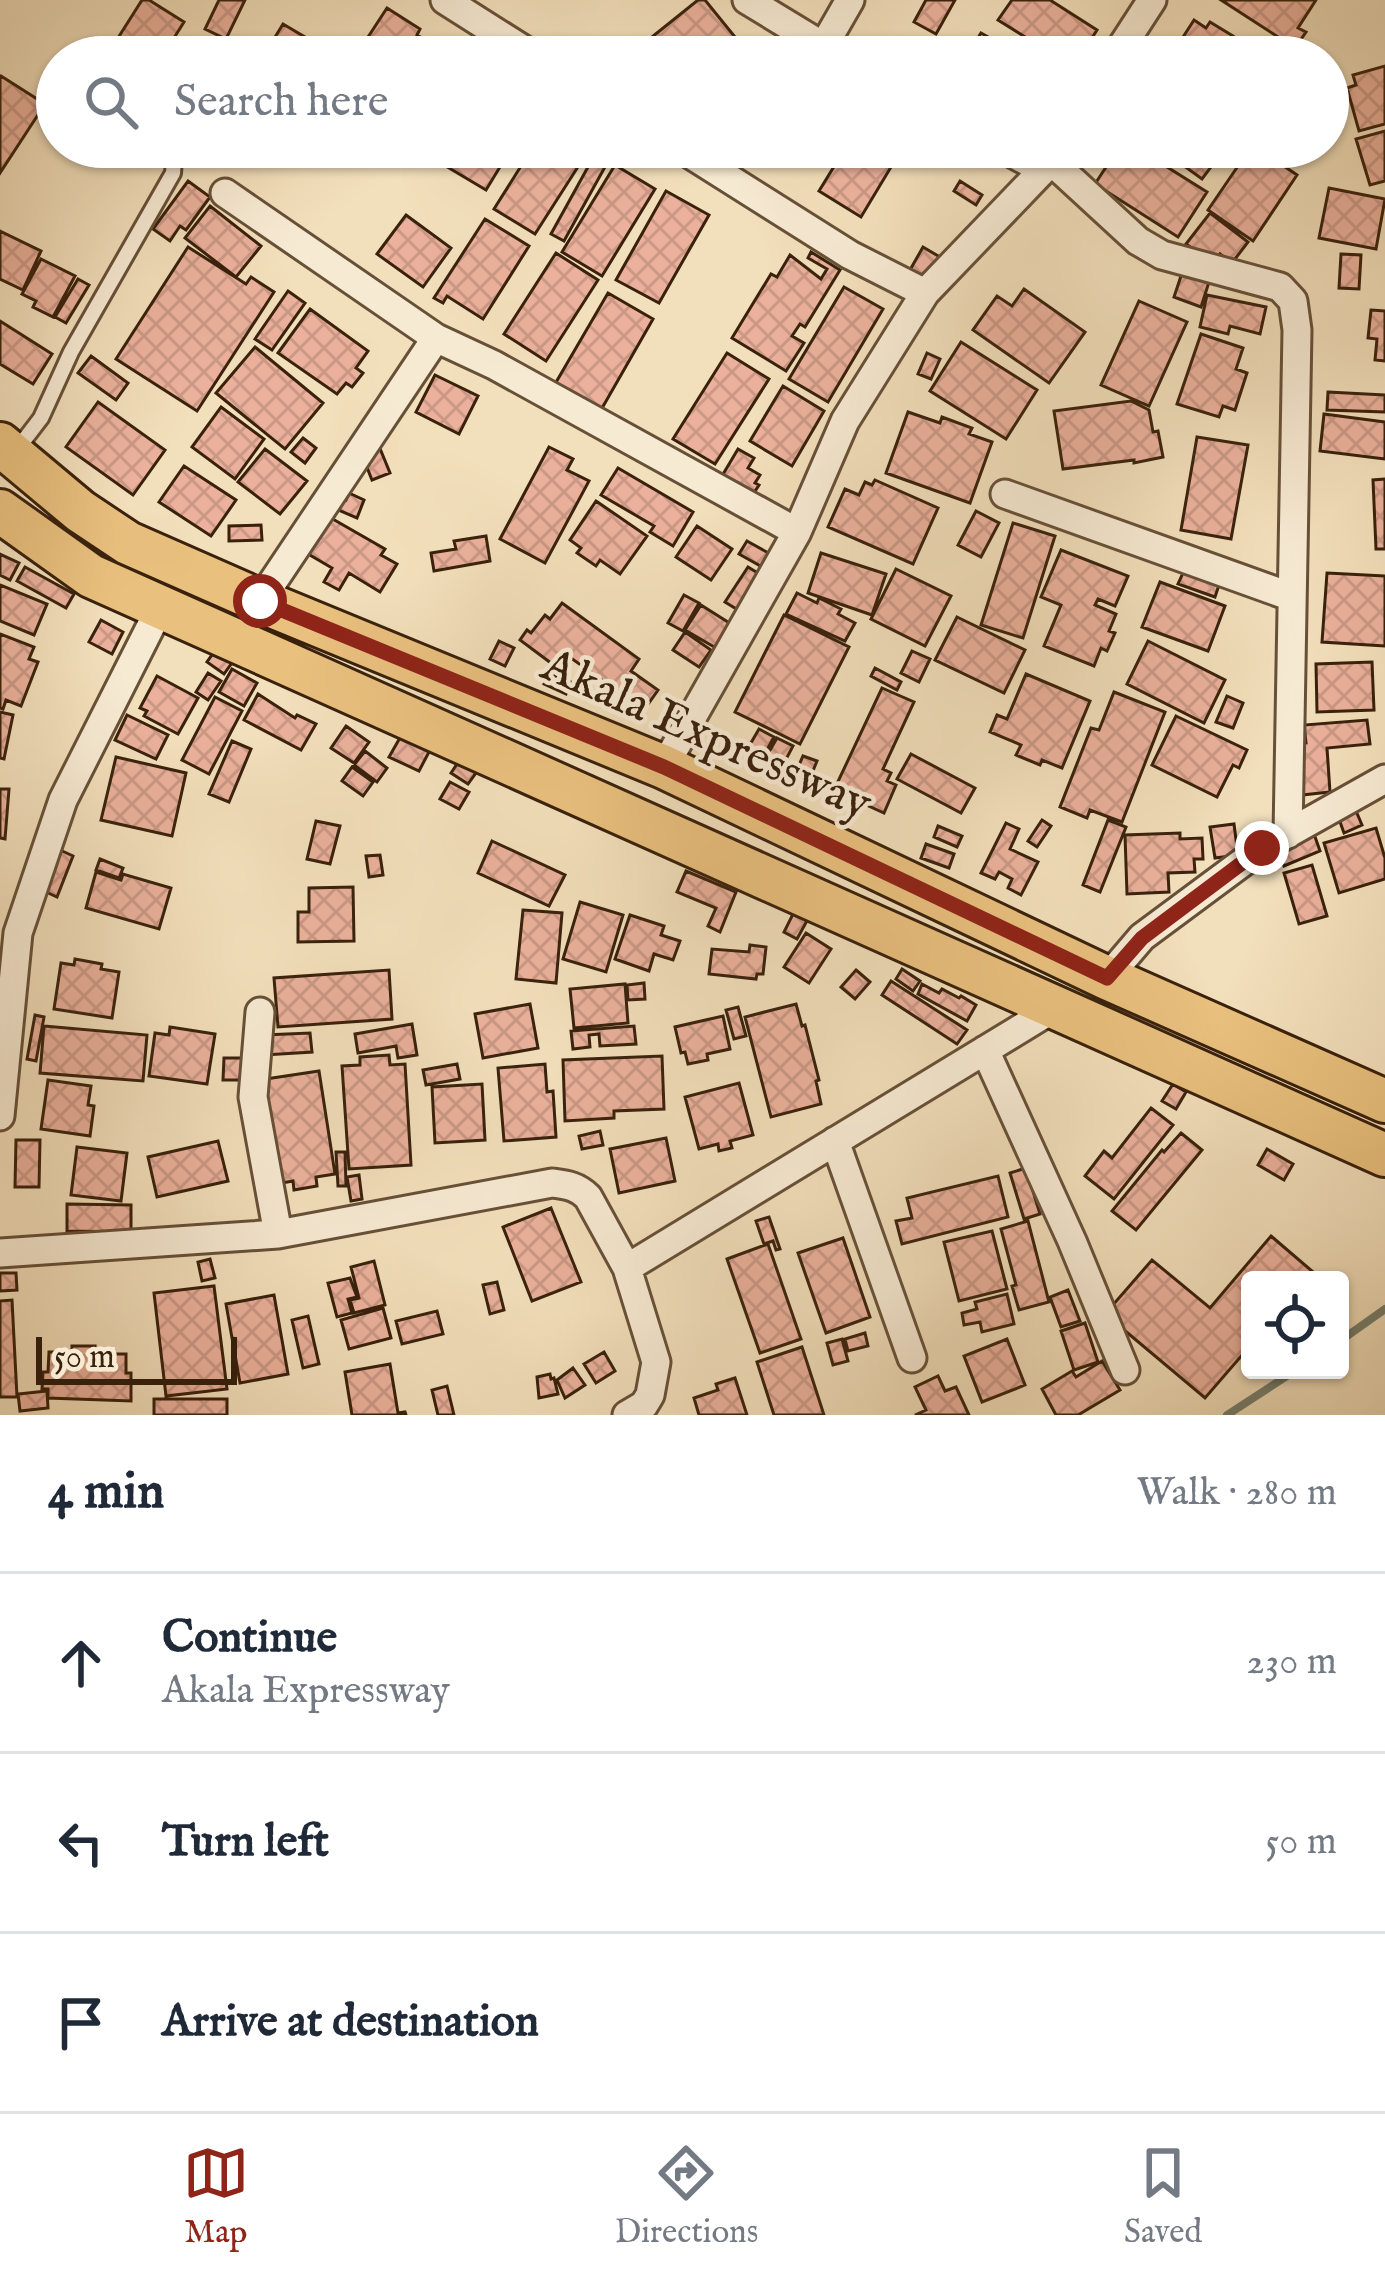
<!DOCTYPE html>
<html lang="en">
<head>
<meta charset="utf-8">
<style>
	:root { --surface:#fff; --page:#f6f6f7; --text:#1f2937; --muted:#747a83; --line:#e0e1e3; --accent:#8f2418 }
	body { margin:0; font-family:"IM FELL English",serif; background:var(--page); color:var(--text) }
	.controls { position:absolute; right:36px; bottom:36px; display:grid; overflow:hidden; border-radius:12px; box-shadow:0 3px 9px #0004 }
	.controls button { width:108px; height:108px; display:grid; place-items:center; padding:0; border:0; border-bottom:3px solid var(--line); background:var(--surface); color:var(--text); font:60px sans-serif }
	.scale { position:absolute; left:36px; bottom:30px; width:201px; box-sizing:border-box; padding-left:12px; border:6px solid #39210c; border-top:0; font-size:33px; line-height:42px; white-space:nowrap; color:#39210c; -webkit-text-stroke:9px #f7ead3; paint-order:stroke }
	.stop { position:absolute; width:36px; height:36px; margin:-27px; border:9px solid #8f2418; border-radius:50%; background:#fff }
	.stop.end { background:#8f2418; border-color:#fff; box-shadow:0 3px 12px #0008 }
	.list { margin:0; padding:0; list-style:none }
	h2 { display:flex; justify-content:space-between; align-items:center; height:156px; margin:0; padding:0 48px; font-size:51px }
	h2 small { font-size:39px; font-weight:400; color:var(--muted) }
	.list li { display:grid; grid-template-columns:78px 1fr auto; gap:36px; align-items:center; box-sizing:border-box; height:180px; padding:0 48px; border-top:3px solid var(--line) }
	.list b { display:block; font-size:45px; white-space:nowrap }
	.list p { margin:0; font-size:39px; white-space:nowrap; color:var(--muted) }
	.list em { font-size:39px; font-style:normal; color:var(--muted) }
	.icon { flex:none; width:66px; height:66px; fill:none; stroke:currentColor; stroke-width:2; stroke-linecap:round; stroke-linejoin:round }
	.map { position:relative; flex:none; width:1385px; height:1415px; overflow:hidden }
	.search { position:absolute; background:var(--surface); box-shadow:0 3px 9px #0004; left:36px; right:36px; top:36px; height:132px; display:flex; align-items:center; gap:30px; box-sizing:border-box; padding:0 42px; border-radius:66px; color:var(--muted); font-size:45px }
	.sheet { height:696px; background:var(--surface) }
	nav { display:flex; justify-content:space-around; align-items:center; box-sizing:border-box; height:168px; border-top:3px solid var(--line); background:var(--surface); font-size:33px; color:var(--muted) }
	nav a { display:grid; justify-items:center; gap:6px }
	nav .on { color:var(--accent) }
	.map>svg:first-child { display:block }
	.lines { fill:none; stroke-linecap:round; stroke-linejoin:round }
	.stream { stroke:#747f6e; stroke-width:8 }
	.building { fill:url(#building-cross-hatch); stroke:#39210c; stroke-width:3 }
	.service-casing { stroke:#675038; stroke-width:20 }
	.minor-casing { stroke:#675038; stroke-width:33 }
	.primary-casing { stroke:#39210c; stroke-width:48 }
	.service { stroke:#f7ead3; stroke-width:14 }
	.minor { stroke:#f7ead3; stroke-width:27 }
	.primary { stroke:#e9c07e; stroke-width:42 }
	.route { stroke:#8f2418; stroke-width:15 }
	.labels { text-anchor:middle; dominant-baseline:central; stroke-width:9; stroke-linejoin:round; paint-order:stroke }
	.street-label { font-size:48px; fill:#39210c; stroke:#f7ead3 }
</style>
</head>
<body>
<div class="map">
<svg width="1385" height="1415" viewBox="0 0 1385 1415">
	<defs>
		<pattern id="building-cross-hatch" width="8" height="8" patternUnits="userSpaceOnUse" patternTransform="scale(3)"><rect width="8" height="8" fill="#ebb19c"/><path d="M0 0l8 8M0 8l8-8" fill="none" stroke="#ca9885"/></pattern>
	</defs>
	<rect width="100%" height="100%" fill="#f2dfbb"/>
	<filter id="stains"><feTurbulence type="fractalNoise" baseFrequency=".00167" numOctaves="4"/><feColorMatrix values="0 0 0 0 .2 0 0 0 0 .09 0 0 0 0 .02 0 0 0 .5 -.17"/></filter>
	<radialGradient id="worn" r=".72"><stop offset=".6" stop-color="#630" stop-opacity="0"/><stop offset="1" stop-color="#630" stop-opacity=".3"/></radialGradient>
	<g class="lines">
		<path class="stream" d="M1340,1341L1385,1309
			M1227,1415L1296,1370"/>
	</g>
	<path class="building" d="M142,0H149L184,22L162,57H106Z
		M219,0H245L226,39L205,29Z
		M698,0H705L735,37L710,57H627Z
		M926,0H955L936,34L914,22Z
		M1012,0H1050L1097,30L1080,57H1057L998,20Z
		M1221,0H1316L1298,28L1306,32L1295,48Z
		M387,8L420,29L417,35L422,38L409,57H355Z
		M1194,20L1206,28L1210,22L1233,36L1229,43L1235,46L1238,42L1261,57H1184L1186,54L1176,48Z
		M283,24L332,53L329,57H263Z
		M981,33L997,42L987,57H966Z
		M440,40L469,57H429Z
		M1385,66V124L1359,131L1347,88L1356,85L1353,75Z
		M1,76L45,104L0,173V77Z
		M1385,131V181L1370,185L1356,139Z
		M448,147H512L486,190L439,162Z
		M533,147L590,148L535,234L494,209Z
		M599,147H616L564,241L551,234Z
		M846,147H903L861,217L819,191Z
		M1119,147H1135L1207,192L1178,237L1095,184Z
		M1158,147H1226L1202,179Z
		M1251,147H1256L1297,175L1253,241L1208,210Z
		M615,165L655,189L602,276L562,252Z
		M188,181L210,197L186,230L180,226L170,241L153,229Z
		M960,181L982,195L976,205L954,191Z
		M1329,188L1385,199L1376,249L1319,238Z
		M666,191L709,215L659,303L616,280Z
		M210,206L261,246L236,277L185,238Z
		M1210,213L1248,242L1232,263L1220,254L1216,260L1205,257L1186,244Z
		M406,215L451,248L423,287L377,254Z
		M485,219L529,246L483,319L447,296L443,303L434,298Z
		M0,231L41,251L23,290L0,279Z
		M188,247L246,284L251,277L274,292L197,411L116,359Z
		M923,247L945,260L932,282L910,270Z
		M811,252L840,270L805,327L800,324L792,336L804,343L786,371L732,338L771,274L777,277L790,255L821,279L827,269L808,258Z
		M556,253L598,280L546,361L504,334Z
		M1341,254L1361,255L1359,289L1339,288Z
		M41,259L75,276L53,317L33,307L36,301L22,294Z
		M1182,273L1209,282L1201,307L1174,297Z
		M78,279L89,285L66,323L55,317Z
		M844,287L883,309L828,402L789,379Z
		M1024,289L1085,332L1049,383L973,330L997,296L1012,306Z
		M288,291L305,303L272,350L255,339Z
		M608,293L653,319L601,410L555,384Z
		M1207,295L1266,307L1260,334L1230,326L1228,334L1200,327Z
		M1139,301L1187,322L1149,406L1101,385Z
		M310,309L368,351L356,368L363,373L352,387L346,383L337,394L278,353Z
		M1371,310L1385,311V361L1375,360L1377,339L1368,338Z
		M0,321L52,354L33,384L0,364Z
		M1201,334L1243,348L1236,369L1247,373L1235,410L1223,406L1219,417L1177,404Z
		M961,342L1037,390L1006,439L930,391Z
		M255,347L323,403L285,449L216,393Z
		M727,353L769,379L715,464L673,439Z
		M927,353L940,359L931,379L918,374Z
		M91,356L128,383L116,400L78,373Z
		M435,375L478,396L459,434L416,412Z
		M783,386L824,411L792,466L750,441Z
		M1328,392L1385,395V412L1327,410Z
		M1131,401L1149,410L1153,432L1158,431L1163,457L1134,463V460L1063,469L1054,411Z
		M98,402L165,450L133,495L66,447Z
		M221,407L264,439L235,479L192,447Z
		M908,412L940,423L942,417L972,428L969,434L992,442L970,503L886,473Z
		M1324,414L1385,422V459L1320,451Z
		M1197,437L1248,445L1231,539L1181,530Z
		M303,438L316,448L305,463L291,452Z
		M379,446L390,473L372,480L364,460Z
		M549,447L573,459L567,470L589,481L545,563L500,539Z
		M265,449L307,481L280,514L238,482Z
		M738,449L754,458L748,468L760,475L755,483L759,485L750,499L719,481Z
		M184,466L236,500L211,536L159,502Z
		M618,468L693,512L673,546L650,532L654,526L601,495Z
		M1385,479V549H1376L1373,480Z
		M875,480L938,508L913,564L828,527L845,489L859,495L865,482L872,485Z
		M349,493L364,500L357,518L336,509L341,497L346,500Z
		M596,501L647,536L620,574L600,560L596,566L577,553L581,548L570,540Z
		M976,511L999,523L981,557L958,545Z
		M324,514L385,549L381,555L397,564L380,592L349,573L339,590L324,582L332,568L303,551Z
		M1013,523L1055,536L1023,638L981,625Z
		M261,525L262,540L229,541V526Z
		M697,526L732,549L711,580L676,557Z
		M486,536L490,561L434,571L431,553L456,549L454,541Z
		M747,541L772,555L764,568L739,554Z
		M1061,550L1128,576L1115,606L1098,599L1095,605L1116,614L1109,631L1115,633L1107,651L1101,648L1094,666L1044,646L1061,605L1041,597Z
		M821,553L886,574L872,615L808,593Z
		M0,554L19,563L10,580L0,575Z
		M25,567L74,594L66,608L17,581Z
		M748,567L761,575L738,610L725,602Z
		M896,569L951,596L925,646L871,619Z
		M1183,573L1219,585L1215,597L1178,584Z
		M1327,573L1385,576V646L1322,642Z
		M1160,582L1225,606L1208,651L1142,627Z
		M0,585L47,604L34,635L0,621Z
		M797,593L817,603L819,598L841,609L838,614L855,623L845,641L786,614Z
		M684,595L699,603L683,631L668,623Z
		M562,603L639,659L631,671L658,690L644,710L564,653L555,666L520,640L527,630L531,633L545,615L550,619Z
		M701,605L731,624L716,648L685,630Z
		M784,615L849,647L800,744L735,712Z
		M957,617L1025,650L1004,693L935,660Z
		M101,620L123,632L112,654L89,642Z
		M685,632L711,650L699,667L673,650Z
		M0,634L34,647L29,659L38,662L21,706L6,700L3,709L0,708Z
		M499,641L514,648L505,666L490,659Z
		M1148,641L1225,680L1204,723L1127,684Z
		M219,645L236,657L224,674L207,662Z
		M912,651L930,659L919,682L901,673Z
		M1372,662L1374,710L1317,712L1316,664Z
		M875,668L901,682L897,690L871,676Z
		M232,669L257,683L244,706L219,692Z
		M208,673L221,681L208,700L196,692Z
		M548,673L571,682L566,694L544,684Z
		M1026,674L1090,701L1062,768L1042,760L1040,765L1016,755L1021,745L990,732L997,715L1007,719Z
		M157,676L198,698L178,734L144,716L147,711L140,708Z
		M882,688L914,702L883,769L891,773L887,781L896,785L884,813L834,790Z
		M1114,692L1165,712L1122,822L1090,810L1087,818L1060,807L1091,728L1099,730Z
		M258,694L295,718L297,715L316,724L301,750L244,720Z
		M1227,696L1243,703L1233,728L1216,722Z
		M215,697L242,711L209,774L182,760Z
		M0,712L13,715L4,759L0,758Z
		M127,715L168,735L156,759L115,740Z
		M1176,716L1247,750L1239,768L1233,765L1217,797L1152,765Z
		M1367,720L1370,744L1327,748L1330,792L1302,795L1297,744L1306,743L1304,725Z
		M346,726L369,742L354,763L331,748Z
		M759,729L774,737L763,757L748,748Z
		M401,736L430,750L419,771L389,757Z
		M777,738L793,746L782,767L765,759Z
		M232,741L251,749L229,802L209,794Z
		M365,751L387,768L377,782L354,765Z
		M911,754L975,788L961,813L897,779Z
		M803,756L817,761L810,778L796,772Z
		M116,757L186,773L172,836L101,820Z
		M461,758L478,770L468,784L451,773Z
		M352,767L373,782L363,796L342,781Z
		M450,782L469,792L459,809L440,799Z
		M0,789H9L5,839L0,838Z
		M1356,811L1362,825L1344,833L1339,819Z
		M1042,820L1051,826L1037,847L1028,841Z
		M1108,820L1126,827L1100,892L1083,885Z
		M316,821L340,826L330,864L307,859Z
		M1006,823L1019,829L1010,849L1038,862L1021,895L1008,888L1012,879L999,872L995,879L981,873Z
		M1234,824L1238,855L1215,858L1210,827Z
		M938,826L962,836L957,847L934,837Z
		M1376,828L1385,858V879L1339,893L1324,843Z
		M1180,833V839L1202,838L1203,859H1194L1195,872L1168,873L1169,892L1127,894L1125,835Z
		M1314,834L1320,851L1284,866L1278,849Z
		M492,841L565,875L549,906L478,873Z
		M926,844L954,854L949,868L921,858Z
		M60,850L73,856L57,897L44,891Z
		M380,855L383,875L369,877L366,856Z
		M100,859L123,868L119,878L96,870Z
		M1312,865L1327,916L1299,924L1284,873Z
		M686,871L736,892L720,932L708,926L716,908L677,892Z
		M96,872L121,880L123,874L171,888L159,929L86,908Z
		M353,887L354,941L298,942V912H309V888Z
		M580,902L623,915L606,972L563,959Z
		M523,910L562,913L556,983L516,979Z
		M794,912L808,919L797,939L784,932Z
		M630,915L664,926L661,935L680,941L673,960L654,954L649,971L615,959Z
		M806,933L831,949L809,983L784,967Z
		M750,945L766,947L763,974H757L756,979L709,974L712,949L749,952Z
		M75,959L102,964L101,969L119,972L112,1018L54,1009L61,963L74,965Z
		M902,969L920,981L913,991L896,979Z
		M389,970L392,1019L278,1027L274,978Z
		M856,970L870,982L855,999L841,987Z
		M891,981L967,1030L957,1044L882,995Z
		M644,983L645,999L628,1000L627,985Z
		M625,984L628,1023L574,1028L570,989Z
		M922,984L939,993L942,989L959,998L961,996L976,1005L967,1021L918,994Z
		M530,1004L538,1048L483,1058L475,1014Z
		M796,1004L802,1026L805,1025L819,1080L816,1081L821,1104L771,1117L745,1017Z
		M738,1007L746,1036L734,1039L726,1010Z
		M35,1015L44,1017L36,1061L27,1059Z
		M723,1016L730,1049L707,1054L708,1060L688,1064L685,1052L681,1053L675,1027Z
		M412,1024L417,1055L398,1058L396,1046L358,1053L355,1034Z
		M44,1026L147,1035L143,1081L40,1073Z
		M634,1026L636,1044L600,1046L599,1034L589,1035L590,1047L573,1049L571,1031Z
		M170,1027L215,1034L207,1084L149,1076L155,1033L169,1035Z
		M310,1033L312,1052L265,1055L264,1035Z
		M389,1055L390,1065L405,1064L411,1165L349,1169L342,1066L360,1065V1057Z
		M662,1056L664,1109L614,1111V1118L565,1121L563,1060Z
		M224,1058H242L241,1080H223Z
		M457,1064L460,1079L426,1085L423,1070Z
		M545,1064L547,1092L553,1091L556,1137L504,1141L498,1068Z
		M319,1071L335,1174L316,1177L317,1186L294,1190L293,1181L276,1184L259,1080Z
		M48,1080L91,1086L88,1105L94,1106L90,1136L41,1129Z
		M739,1083L753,1135L730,1141L732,1148L719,1151L718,1144L699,1149L685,1097Z
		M482,1084L485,1140L435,1143L432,1087Z
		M1173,1084L1186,1092L1176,1109L1162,1101Z
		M1151,1108L1173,1125L1114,1199L1085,1176L1104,1151L1112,1158Z
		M600,1131L603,1145L582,1149L579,1136Z
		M1181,1133L1202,1150L1136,1230L1112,1211L1162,1150L1164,1152Z
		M666,1138L675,1181L619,1193L610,1149Z
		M16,1140H40L39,1187H15Z
		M218,1141L228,1181L157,1197L148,1157Z
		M77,1147L127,1153L121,1201L71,1195Z
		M1267,1149L1293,1164L1284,1180L1258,1165Z
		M336,1152H345L346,1186H338Z
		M1026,1168L1040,1214L1024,1219L1010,1173Z
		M359,1175L362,1199L351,1201L347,1177Z
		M998,1176L1008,1217L902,1244L896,1221L912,1218L907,1198Z
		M67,1204L131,1205V1232L67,1231Z
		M551,1208L581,1282L532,1301L503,1227Z
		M769,1217L780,1249L776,1250L773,1241L764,1244L756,1221Z
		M1028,1221L1049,1302L1019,1310L1012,1286L1016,1285L1001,1229Z
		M992,1231L1007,1289L959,1301L944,1242Z
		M1271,1236L1313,1272L1306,1280H1250V1346L1205,1398L1105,1314L1152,1260L1210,1308Z
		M843,1238L870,1317L826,1333L798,1253Z
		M768,1244L801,1339L760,1353L727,1259Z
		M210,1259L215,1278L202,1281L198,1262Z
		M374,1261L385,1305L354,1313L350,1300L359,1298L351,1267Z
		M0,1273H16L17,1290L0,1291Z
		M350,1278L357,1297L348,1299L352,1313L337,1317L328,1283Z
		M497,1282L504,1310L490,1314L483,1285Z
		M214,1286L227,1389L166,1396L154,1293Z
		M1068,1290L1080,1321L1061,1327L1050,1297Z
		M1007,1294L1014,1324L982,1332L980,1322L964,1325L962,1313L977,1309L975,1302Z
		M274,1295L288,1374L240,1383L226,1304Z
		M12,1300L17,1397H0V1301Z
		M383,1308L391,1338L349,1349L341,1320Z
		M437,1311L443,1334L402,1344L396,1321Z
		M308,1316L319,1364L303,1368L292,1320Z
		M1085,1323L1098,1362L1074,1370L1061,1331Z
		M865,1333L868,1346L848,1351L845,1339Z
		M842,1339L848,1361L833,1365L827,1343Z
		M1007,1339L1025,1385L982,1402L964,1356Z
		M72,1346H95L94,1354H126V1373H131V1401L48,1398V1389H42L43,1372H48L49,1352H72Z
		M802,1347L824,1415H774L757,1362Z
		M604,1352L615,1371L596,1383L584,1364Z
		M1102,1361L1120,1390L1078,1415H1056L1042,1389L1072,1371L1076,1377Z
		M390,1364L398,1413L405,1412L406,1415H352L345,1372Z
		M573,1368L585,1385L565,1398L557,1380Z
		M550,1374L551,1379L554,1378L558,1394L539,1398L537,1377Z
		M938,1376L945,1391L956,1387L969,1415H915L926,1410L915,1387Z
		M735,1378L747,1415H699L694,1398L718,1390L716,1384Z
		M447,1386L454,1415H438L432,1390Z
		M47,1391L48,1408L20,1411L18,1394Z
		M154,1399H227V1415H154Z"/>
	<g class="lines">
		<defs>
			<path id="service" d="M15,452L41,418L71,352L173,173L174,160L159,147"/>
			<path id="minor" d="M445,0L535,57
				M747,0L841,57
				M823,47L850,0
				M1115,57L1152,0
				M679,147L850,255L925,293
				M1001,147L1043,170
				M1050,160L1138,241L1162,255L1280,287L1293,301L1297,330L1288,834
				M225,193L436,338L494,365L797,532
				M1005,494L1292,597
				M260,601L436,338
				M664,767L797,532L845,421L925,293L1043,170L1058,147
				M1107,978L1142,937L1262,848L1385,779
				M260,1012L253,1097L278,1234
				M985,1050L1072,1241L1125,1370
				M0,1116L18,933L63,800L161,606
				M835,1141L912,1358
				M0,1253L278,1234L552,1183C567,1185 577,1186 588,1197L627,1268L656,1362L650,1395L644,1405L627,1415
				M627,1268L1056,1007"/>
			<path id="primary" d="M0,444L80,511L128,543L260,601L664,767L1107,978L1385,1101
				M0,511L91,576L1385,1155"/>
		</defs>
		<use href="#service" class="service-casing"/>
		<use href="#minor" class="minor-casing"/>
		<use href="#primary" class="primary-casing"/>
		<use href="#service" class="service"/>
		<use href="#minor" class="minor"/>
		<use href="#primary" class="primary"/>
	</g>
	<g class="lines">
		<path class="route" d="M260,601L664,767L1107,978L1142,938L1262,848"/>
	</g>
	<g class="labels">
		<g class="street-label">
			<text transform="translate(706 736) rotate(24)">Akala Expressway</text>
		</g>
	</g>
	<rect width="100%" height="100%" filter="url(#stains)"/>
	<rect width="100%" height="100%" fill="url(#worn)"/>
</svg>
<div class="controls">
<button><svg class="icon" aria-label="locate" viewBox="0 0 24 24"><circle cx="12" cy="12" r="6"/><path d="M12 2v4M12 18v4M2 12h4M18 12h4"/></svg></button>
</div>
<div class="scale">50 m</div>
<div class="stop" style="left:260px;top:601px"></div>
<div class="stop end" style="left:1262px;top:848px"></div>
<div class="search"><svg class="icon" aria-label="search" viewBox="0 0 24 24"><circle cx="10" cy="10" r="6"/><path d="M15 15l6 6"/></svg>Search here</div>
</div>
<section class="sheet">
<h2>4 min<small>Walk · 280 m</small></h2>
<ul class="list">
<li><svg class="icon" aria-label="ahead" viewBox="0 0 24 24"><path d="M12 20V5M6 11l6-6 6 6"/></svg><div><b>Continue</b><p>Akala Expressway</p></div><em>230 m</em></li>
<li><svg class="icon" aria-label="left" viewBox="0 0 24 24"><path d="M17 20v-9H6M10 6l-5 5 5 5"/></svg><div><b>Turn left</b></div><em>50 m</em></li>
<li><svg class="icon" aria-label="arrive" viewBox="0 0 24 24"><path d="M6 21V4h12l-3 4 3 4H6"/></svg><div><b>Arrive at destination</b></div></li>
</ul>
</section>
<nav>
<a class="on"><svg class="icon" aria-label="map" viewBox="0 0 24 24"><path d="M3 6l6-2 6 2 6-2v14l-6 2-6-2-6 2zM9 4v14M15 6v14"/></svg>Map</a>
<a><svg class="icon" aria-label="directions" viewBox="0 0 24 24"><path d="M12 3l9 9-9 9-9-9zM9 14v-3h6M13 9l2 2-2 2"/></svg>Directions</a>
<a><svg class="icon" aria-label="saved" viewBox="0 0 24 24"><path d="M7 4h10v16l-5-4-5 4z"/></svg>Saved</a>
</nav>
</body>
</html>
